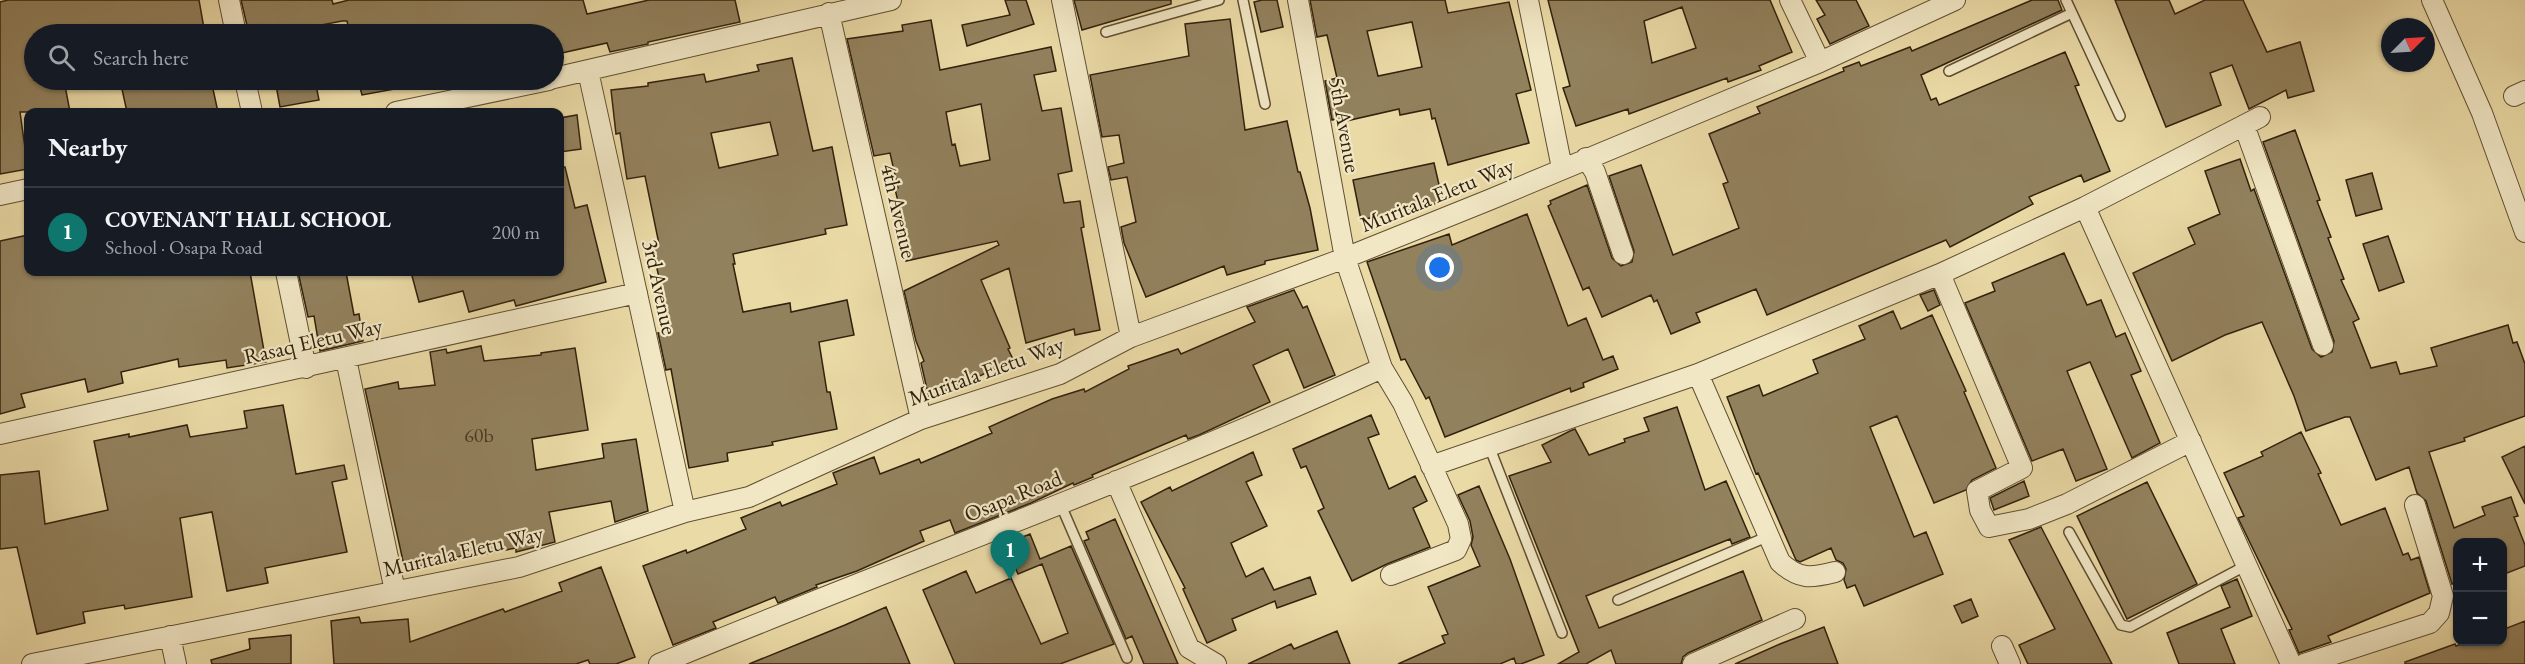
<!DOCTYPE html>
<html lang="en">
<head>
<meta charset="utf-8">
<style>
	:root { --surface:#171b24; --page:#242831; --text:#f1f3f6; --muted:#9ea1a6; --line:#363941; --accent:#0f766e }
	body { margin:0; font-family:"EB Garamond",serif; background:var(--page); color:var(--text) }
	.controls { position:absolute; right:18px; bottom:18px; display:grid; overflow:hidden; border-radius:12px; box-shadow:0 2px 4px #0004 }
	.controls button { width:54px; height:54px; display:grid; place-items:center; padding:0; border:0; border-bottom:2px solid var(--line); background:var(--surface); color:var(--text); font:30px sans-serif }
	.compass { position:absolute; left:2381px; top:18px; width:54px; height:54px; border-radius:50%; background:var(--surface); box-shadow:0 2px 4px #0004; rotate:66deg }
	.you { position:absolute; left:1440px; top:268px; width:21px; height:21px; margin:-15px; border:4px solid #fff; border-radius:50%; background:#1a73e8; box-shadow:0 0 0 9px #1a73e833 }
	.badge { display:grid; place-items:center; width:39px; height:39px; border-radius:50%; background:var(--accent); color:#fff; font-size:20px; font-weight:700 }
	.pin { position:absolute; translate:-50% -50px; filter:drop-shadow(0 2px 3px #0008) }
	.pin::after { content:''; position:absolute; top:32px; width:21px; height:18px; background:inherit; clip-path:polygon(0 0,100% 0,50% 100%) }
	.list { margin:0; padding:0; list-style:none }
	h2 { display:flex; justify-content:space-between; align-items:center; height:78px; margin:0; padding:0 24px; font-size:26px }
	h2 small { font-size:20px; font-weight:400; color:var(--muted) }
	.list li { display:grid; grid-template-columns:39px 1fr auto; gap:18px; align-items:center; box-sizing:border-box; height:90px; padding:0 24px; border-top:2px solid var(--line) }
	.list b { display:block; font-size:22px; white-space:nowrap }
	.list p { margin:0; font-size:20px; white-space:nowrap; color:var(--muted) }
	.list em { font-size:20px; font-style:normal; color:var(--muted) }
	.icon { flex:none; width:33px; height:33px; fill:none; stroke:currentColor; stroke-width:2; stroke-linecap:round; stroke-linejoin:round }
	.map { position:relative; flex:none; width:2525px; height:664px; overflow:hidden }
	.search { position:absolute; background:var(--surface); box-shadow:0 2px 4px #0004; left:24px; top:24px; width:540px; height:66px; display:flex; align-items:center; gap:15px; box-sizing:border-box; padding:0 21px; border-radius:33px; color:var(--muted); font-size:22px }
	.panel { position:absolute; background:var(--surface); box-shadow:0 2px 4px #0004; left:24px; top:108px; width:540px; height:168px; border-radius:12px }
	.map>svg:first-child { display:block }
	.building { fill:#92815d; stroke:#32210d; stroke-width:1.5; fill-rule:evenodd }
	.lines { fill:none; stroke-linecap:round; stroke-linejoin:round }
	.service-casing { stroke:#604f33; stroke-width:12 }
	.minor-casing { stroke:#604f33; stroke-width:22 }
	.service { stroke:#f1e7c5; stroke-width:9 }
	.minor { stroke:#f1e7c5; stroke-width:20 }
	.labels { text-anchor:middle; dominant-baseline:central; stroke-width:4.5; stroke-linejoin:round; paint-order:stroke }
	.number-label { font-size:20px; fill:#4a3921 }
	.street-label { font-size:22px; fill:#32210d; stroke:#f1e7c5 }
</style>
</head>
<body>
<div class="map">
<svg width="2525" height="664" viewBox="0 0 2525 664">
	<rect width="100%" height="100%" fill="#eadaa6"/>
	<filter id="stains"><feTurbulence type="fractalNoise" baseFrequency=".00333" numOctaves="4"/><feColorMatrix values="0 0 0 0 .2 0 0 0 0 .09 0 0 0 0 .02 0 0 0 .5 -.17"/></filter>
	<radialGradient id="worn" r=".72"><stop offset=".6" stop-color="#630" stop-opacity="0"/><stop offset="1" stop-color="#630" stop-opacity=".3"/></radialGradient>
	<path class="building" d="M8,0H199L205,34H34V80H64L70,112H20L28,169L0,174V2Z
		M241,0H332L333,4L349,0H583L587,14L649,0H735L740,22L648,42V44L610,52L607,43L557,54L554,34H350L347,21H342L295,30L296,34H249Z
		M1005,0H1026L1034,24L967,46L962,25L1010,15Z
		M1074,0H1171V4L1082,30Z
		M1262,0H1277L1283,27L1261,32L1254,2Z
		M1310,0H1445L1448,13L1509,2L1531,90L1516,94L1529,143L1448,165L1435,118L1432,119L1430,109L1400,115L1399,109L1346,121L1345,117L1332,120L1325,81L1337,78L1327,35L1317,37ZM1412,22L1422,67L1378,76L1367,31Z
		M1548,0H1770L1792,52L1759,66L1761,70L1728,82L1727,78L1629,114L1628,109L1576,126L1563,88L1570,86ZM1682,7L1696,48L1652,63L1644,21Z
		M1816,0H1856L1869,26L1830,44L1817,19L1825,15Z
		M2032,0H2058L2062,10L1921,75L1931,100L1936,98L1939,105L2065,52L2079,85L2075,86L2110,171L2084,182L2081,175L2029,197L2033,204L1950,247L1946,240L1767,315L1756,289L1696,313L1700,322L1671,334L1657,300L1654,302L1651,295L1602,317L1589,287L1583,290L1548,206L1551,204L1550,201L1587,185L1612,258L1621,266L1632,262L1634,251L1609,176L1641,165L1673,255L1739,228L1723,184L1728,182L1709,134L1760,113L1757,107L1844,71L1843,68L1859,62L1861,66L1910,47L1912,51Z
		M2115,0H2169L2175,14L2205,0H2243L2267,52L2300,42L2314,91L2288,98L2286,90L2249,109L2232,65L2210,73L2221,105L2166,127Z
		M1230,19L1245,130L1287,121L1298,172H1300L1310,208L1318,250L1265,261V264L1227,275L1224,266L1146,297L1124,243L1121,227L1136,222L1127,177L1111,180L1108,167L1124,163L1119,135L1102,137L1090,75L1189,56L1185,24Z
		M931,20L940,70L1051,47L1056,71L1034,75L1042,111L1061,108L1072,171L1058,174L1064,203L1080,201L1084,227L1081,228L1100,330L1075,335L1074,329L1026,343L1009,268L981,280L1010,348L1008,349L1014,361L929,398L921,363L924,361L916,341L904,291L999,245L997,241L906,261L897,215L901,214L895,189L898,188L890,153L874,156L847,39L903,31L902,25ZM981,104L990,160L960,166L955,144L952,145L946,112Z
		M792,58L813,151L832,147L847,225L825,229L826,234L733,254L735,264H733L743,312L790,303L791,312L847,300L854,335L819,342L827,392H830L837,429L772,442L773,445L727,453L728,461L689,468L671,369L666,370L658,333L671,332L652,246L659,244L645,176L627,179L620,133L616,134L611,90L648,86V83L704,74L706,82L759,71L757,65ZM770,122L778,155L719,168L711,133Z
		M120,80H211L218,112H127Z
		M275,80H315L319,100L280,107Z
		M358,80H405L406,87L362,95Z
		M577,115L581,149L560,152V118Z
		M2295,130L2320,200L2317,201L2331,237L2328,238L2344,279L2341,280L2359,319L2353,322L2371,368L2396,362L2400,374L2437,366L2431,348L2508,325L2513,343L2517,342L2525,364V416L2464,438L2465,441L2429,452L2454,528L2485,515L2482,507L2511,497L2518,516L2514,517L2525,545V566L2502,575V543H2457V581L2452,584L2426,501L2417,493L2409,467L2376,480L2350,417H2345L2306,431L2294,396L2262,322L2225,335L2172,361L2133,273L2195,244L2188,228L2220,214L2205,171L2240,159L2251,191L2254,189L2312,349L2321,357L2332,352L2334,341L2263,142Z
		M1434,163L1443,202L1361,220L1353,180Z
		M560,167H565L575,208L587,205L606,282L516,306L514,300L469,312L463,291L419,302L411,272H560Z
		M2372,173L2382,209L2356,216L2346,180Z
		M1527,214L1568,326L1586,318L1603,360L1613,356L1618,369L1583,383L1584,387L1571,392L1570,388L1445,437L1429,397L1426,399L1405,359L1401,360L1367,262L1449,234L1452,245Z
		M28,235V272H250L266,362L227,368L226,360L179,367L178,359L121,372L123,383L88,392L85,379L21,394L25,407L0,414V241Z
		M2388,236L2404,282L2379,291L2363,244Z
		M2064,253L2087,305L2101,300L2116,337L2125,333L2141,371L2131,375L2160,443L2132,458L2090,362L2067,371L2107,469L2076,481L2063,449L2032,461L1965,303L1995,291L1992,283Z
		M298,272H346L354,315L359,314L363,341L320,351L314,316L308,317Z
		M1294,290L1303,308L1307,306L1335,375L1304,388L1288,349L1253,365L1270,402L1199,435L1188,439L1186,435L1092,475L1093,477L1074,485L1073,483L1031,503L955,533L950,520L920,531L924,541L857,571L816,585L817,587L778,603L775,597L713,622L716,628L673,645L643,566L686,550L687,553L746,529L741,518L780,502L782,506L837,484L833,473L874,457L880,474L919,459L921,463L992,433L989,427L1052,399L1084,389L1085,392L1129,369L1128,366L1178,349L1181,354L1255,322L1247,307Z
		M1934,290L1940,305L1928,311L1920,295Z
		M1893,311L1901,329L1932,315L1966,391L1964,392L1996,468L1972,480L1966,490L1934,503L1897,416L1870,427L1914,537L1926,532L1943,574L1864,606L1855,585L1847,588L1844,580L1846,569L1843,563L1836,560L1831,548L1800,562L1796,560L1758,473L1756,474L1727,397L1759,385L1763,396L1818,373L1813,360L1865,339L1859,326Z
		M481,346L484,361L541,355V353L575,348L588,430L532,439L536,470L604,458L602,444L636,439L648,511L615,522L611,501L549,512L555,542L516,552V548L475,556L474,553L405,570L365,389L398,382L399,389L435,385L430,352L446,349L447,353Z
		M283,405L296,474L344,465L347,479L332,482L347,552L265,568L268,583L227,591L212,512L180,518L192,597L125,609L124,605L83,612L85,623L37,634L17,547L0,549V475L39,471L45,524L108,510L94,441L129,434V437L187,425L190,437L247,428L244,411Z
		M1677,407L1705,490L1726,481L1750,537L1732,544L1730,539L1586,596L1599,628L1743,571L1762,620L1688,653L1683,657L1681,664H1616L1611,650L1586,664H1558L1579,652L1509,476L1551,462L1542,445L1570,431L1575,429L1589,455L1625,442L1624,439L1649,431L1644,418Z
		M1371,415L1379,434L1368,438L1389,489L1415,476L1427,501L1413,508L1430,547L1387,564L1352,581L1318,511L1324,508L1306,466L1301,468L1293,449Z
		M2301,432L2321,473L2318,474L2341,525L2385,508L2403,555L2408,553L2411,560L2419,557L2430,593L2328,636L2331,642L2299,653L2289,630L2292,629L2238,518L2244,516L2224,473L2263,456L2261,452Z
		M2525,446V504L2502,457Z
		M1253,452L1262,475L1246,482L1267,526L1231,543L1246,577L1263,568L1274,590L1310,577L1316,594L1277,608L1275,601L1232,619L1236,630L1207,643L1183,589L1185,588L1141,502L1170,487L1172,491Z
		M2024,481L2029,496L1994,510L1990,498Z
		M2147,482L2197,584L2127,619L2077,516Z
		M1479,486L1510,559L1544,655L1521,664H1516L1514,658L1500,664H1398L1445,643L1442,636L1448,634L1428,587L1480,566L1471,545L1473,537L1470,521L1458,495Z
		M1115,519L1149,597L1178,664H1144L1132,636L1126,639L1084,541L1089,539L1086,532Z
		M2041,527L2112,664H2028L2019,645L2055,629L2009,540Z
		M1030,534L1040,559L1071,546L1114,644L1060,664H955L923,590L966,571L976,593L1011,578L1041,644L1068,633L1042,564L1018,574L1005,544Z
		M601,567L635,657L616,664H590L588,660L576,664H334L331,621L359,617L361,623L408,619L410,642L503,609L505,612L562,591L559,583Z
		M2237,579L2252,616L2221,629L2235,664H2179L2167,633L2230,607L2221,586Z
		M1971,599L1978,616L1962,623L1954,606Z
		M886,607L910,664H749L845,625Z
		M2525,621V664H2405V662L2455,644L2456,646L2467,642H2502V630Z
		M1824,627L1838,664H1735L1780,644Z
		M1337,631L1350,664H1248L1291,644L1294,649Z
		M291,635V664H212L211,660L250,649L249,639Z"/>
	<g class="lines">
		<defs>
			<path id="service" d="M1243,0L1265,104
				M2066,0L2120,116
				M1106,32L1219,0
				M1949,71L2072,13
				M1489,446L1562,633
				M1060,503L1127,658
				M2069,532L2121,625L2130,627L2247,565
				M1618,600L1769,536"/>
			<path id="minor" d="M229,0L236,34
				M1062,0L1131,337
				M1298,0L1345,258L1382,368L1403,403L1458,524L1461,539L1456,550L1391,575
				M1528,0L1562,168
				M1790,0L1820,62
				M2432,0L2482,113L2525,232
				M829,13L921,419
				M588,71L685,512
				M554,78L891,0
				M245,80L252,112
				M2514,96L2525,91
				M396,112L549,80
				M2244,125L2323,345
				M1586,158L1595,172L1623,254
				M0,195L28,189
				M2085,207L2260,117
				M286,272L306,368
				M1940,274L2022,468L1977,491L1980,510L1989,527L2029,519L2067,504L2191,441
				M346,359L395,591
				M1698,374L1780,562C1799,580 1811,578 1835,572
				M0,434L637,293
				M1431,466L1698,374L1940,274L2085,207L2291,664
				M1116,481L1189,648L1216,664
				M170,636L176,664
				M2002,646L2010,664
				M32,664L519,567L685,512L749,497L921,419L1060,374L1131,337L1345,258L1489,200L1820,62L1955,0
				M659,664C900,564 1146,476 1382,368
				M1693,664L1795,619
				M2304,664L2430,623L2439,613L2443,596L2415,505"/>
		</defs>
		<use href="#service" class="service-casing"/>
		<use href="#minor" class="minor-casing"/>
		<use href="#service" class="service"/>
		<use href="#minor" class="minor"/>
	</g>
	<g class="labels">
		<g class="number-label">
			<text x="479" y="435">60b</text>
		</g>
		<g class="street-label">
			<text transform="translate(1345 125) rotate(80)">5th Avenue</text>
			<text transform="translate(1437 195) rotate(-22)">Muritala Eletu Way</text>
			<text transform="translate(899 211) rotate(77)">4th Avenue</text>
			<text transform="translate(660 287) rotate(78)">3rd Avenue</text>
			<text transform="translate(313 341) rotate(-13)">Rasaq Eletu Way</text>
			<text transform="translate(986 371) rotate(-20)">Muritala Eletu Way</text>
			<text transform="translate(1013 496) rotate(-22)">Osapa Road</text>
			<text transform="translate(463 551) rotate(-13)">Muritala Eletu Way</text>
		</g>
	</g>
	<rect width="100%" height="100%" filter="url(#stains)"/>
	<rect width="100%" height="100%" fill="url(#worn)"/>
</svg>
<div class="controls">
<button>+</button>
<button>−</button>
</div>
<svg class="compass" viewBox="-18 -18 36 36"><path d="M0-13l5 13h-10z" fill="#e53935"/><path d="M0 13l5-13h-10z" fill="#9ea1a6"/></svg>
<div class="you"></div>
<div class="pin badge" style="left:1010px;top:580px">1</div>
<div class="search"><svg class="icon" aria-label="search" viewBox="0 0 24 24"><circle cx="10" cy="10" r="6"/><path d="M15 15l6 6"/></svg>Search here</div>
<section class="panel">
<h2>Nearby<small></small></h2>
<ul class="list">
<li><span class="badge">1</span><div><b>COVENANT HALL SCHOOL</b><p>School · Osapa Road</p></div><em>200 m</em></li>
</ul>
</section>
</div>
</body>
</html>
